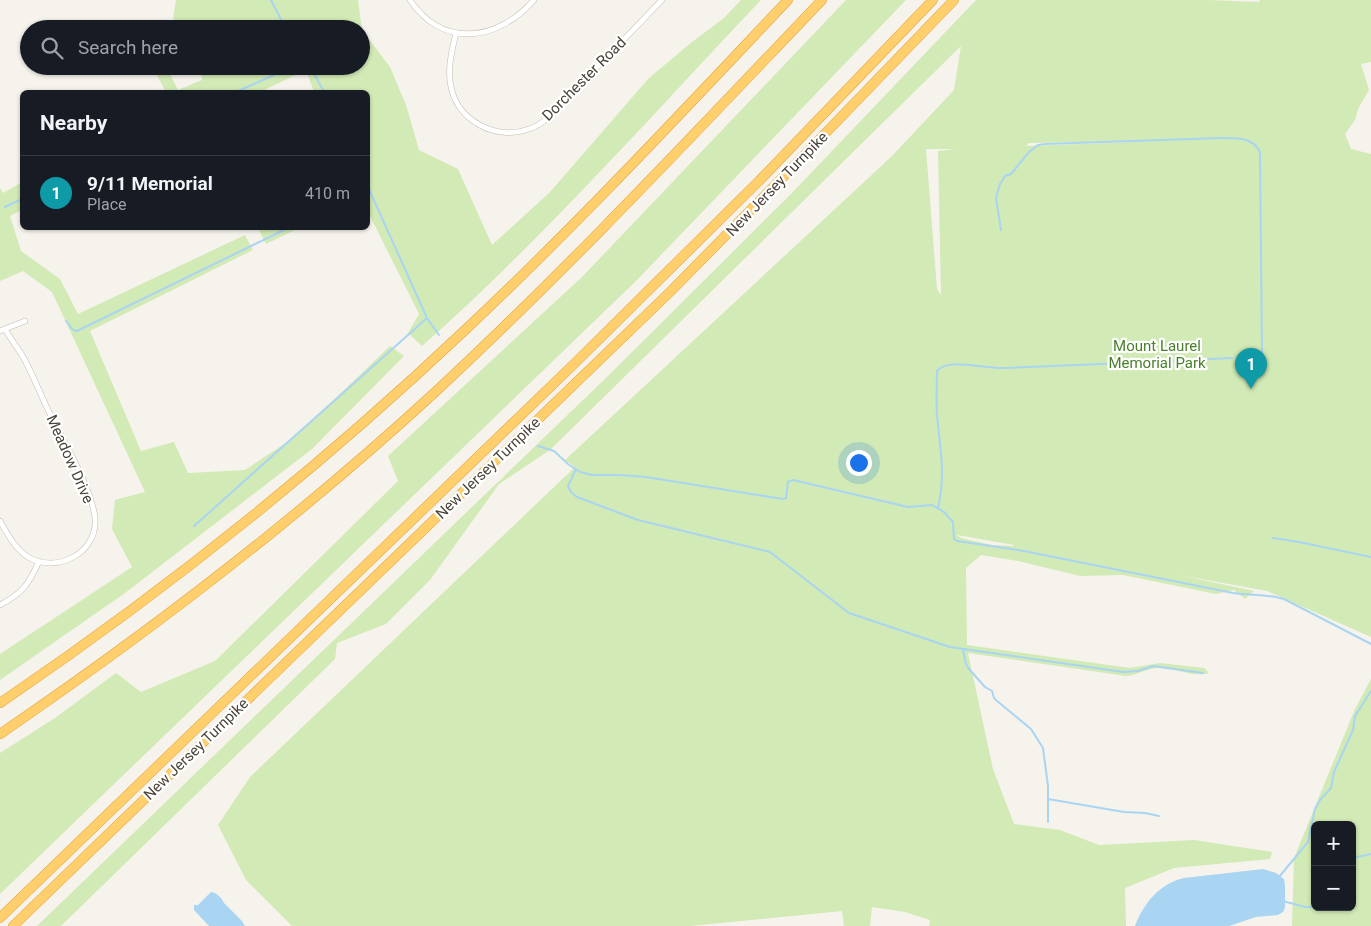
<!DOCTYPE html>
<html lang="en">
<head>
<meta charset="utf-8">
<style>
	:root { --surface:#171b24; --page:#20242c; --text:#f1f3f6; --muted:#9ea1a6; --line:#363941; --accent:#fc3f1d }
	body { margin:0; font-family:Roboto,sans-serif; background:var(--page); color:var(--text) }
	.controls { position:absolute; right:15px; bottom:15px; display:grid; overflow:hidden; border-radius:8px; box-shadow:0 1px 4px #0004 }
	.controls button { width:45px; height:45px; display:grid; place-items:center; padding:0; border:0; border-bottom:1px solid var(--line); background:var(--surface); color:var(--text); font:25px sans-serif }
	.you { position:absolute; left:858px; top:462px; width:18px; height:18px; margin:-12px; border:4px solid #fff; border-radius:50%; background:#1a73e8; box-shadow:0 0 0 8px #1a73e833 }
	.badge { display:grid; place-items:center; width:32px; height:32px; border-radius:50%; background:var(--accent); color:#fff; font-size:16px; font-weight:700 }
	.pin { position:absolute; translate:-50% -41px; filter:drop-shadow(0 1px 2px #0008) }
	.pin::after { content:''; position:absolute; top:26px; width:18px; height:15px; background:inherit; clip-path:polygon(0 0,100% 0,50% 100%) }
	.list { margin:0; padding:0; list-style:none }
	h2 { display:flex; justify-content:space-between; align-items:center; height:65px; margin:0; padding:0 20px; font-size:21px }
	h2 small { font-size:16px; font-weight:400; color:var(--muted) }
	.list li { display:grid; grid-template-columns:32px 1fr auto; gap:15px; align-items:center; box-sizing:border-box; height:75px; padding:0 20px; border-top:1px solid var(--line) }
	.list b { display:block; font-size:19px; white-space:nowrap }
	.list p { margin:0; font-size:16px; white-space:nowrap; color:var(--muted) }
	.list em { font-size:16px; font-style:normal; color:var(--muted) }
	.icon { flex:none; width:28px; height:28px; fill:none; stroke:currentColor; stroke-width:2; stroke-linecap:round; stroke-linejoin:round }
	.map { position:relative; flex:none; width:1371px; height:926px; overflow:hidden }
	.search { position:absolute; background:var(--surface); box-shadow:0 1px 4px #0004; left:20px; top:20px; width:350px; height:55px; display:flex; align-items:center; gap:12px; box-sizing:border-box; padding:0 18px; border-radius:28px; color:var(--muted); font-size:19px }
	.panel { position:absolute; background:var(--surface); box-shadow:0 1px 4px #0004; left:20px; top:90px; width:350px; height:140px; border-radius:8px }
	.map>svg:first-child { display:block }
	.green { fill:#d2eab5; fill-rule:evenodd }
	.water { fill:#a9d4f2 }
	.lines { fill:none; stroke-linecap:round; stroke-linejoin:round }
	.stream { stroke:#a9d4f2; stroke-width:2 }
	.street-casing { stroke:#c2bbae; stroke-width:6 }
	.highway-casing { stroke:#e0a43c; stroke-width:10 }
	.street { stroke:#fff; stroke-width:5 }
	.highway { stroke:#ffcf6e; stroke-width:9 }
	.labels { text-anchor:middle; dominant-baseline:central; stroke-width:4.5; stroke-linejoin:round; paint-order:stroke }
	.street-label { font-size:15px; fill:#4b4439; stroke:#fff }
	.park-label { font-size:15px; fill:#4a7f2a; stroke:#fff }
</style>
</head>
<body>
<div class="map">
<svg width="1371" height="926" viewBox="0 0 1371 926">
	<rect width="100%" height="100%" fill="#f6f3ec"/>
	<path class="green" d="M176,0H358L362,30L390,67L406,105L419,150L458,169L492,245L550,192L649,78L692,42L724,18L741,0H761C650,117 543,239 422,346L408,333L419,314L368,212V92H314L306,70L260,92H166L152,66H166L178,90L202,80L200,66H361V29H181L173,18Z
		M846,0H906L636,281L0,894V753L55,718L116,673L141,692L215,661L398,481L388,456L582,277Z
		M976,0H1209L1259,2L1260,0H1371V62L1361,64L1369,90L1359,107L1355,120L1345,134L1351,149L1371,154V637L1267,591L1179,575L1254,591L1245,599L1234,590L1216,594L1123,575L1080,576L1018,561L981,555L966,568L967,645L1130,668L1160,663L1204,668L1209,673C1192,678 1175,667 1157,668C1146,669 1137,675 1126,676L968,653L993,769L1014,824L1060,830L1099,845L1194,840L1272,852L1270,859L1174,868L1125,888L1126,926H929L930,920L905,912L872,907L870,926H844L842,911L690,926H292L246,880L218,825L250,777L575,467L565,460L892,156L954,90L961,46L550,450L499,484L430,580L386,624L337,643L335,659L61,926H37L608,376L791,194ZM1135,141V142L1026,146L1029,143ZM926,149H956L938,151L941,295L937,289ZM957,535L1014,545V546L992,545L961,538Z
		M22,182V210L10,216L21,251L60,279L78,314L245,235L253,250L90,331L141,451L174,442L188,473L245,470L296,436L390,346L404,356L312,449L125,593L0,680V654L132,567L112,529L115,500L145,492L52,292L23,271L0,281V188L3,193Z
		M263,228H299L266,244L259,230Z
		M1371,679V926H1292L1294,858L1355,709ZM1315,825H1352V907H1315Z"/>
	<path class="water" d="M1263,869L1276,873L1284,879L1285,885V908L1283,912L1278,915L1256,917L1229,926H1135C1144,903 1159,884 1184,878Z
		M211,892C216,892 222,898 224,903L242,921L245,926H209L194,910V905H198Z"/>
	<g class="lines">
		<path class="stream" d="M271,0L286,29
			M310,66L324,92
			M236,92L294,66
			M368,187L427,318L439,335
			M5,207L22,199
			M1001,230L996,198L1000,184L1005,176L1011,174L1029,152L1038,145L1045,144L1221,138C1235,138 1255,137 1260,153L1262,353L1256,358H1250
			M66,321L73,330L77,331L288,228
			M538,446L554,451L568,464L580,472L592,475H619L646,477L783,499L786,498L788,482L793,480L908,507L932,505L944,512L953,522L954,539L957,541L1024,551L1233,593C1252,596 1269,593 1286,600L1371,644
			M576,469L568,486L571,492L577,497L638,520L770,552L849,613L950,647L1123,672L1138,671L1153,666L1203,673
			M938,508C946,473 940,449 937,415C936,400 937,386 937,371C949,357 984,369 1003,368C1079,365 1156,362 1232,358
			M194,526L427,318
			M1273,538L1299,542L1371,557
			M963,650L966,664L969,669L985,687L992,691L994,698L997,701L1031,729L1043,748L1048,786V822
			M1048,799L1124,812L1145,813L1159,816
			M1352,858L1371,854
			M1279,877L1308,842L1315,809L1320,800L1331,788L1334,772L1353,730L1355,716L1371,691
			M1283,901L1305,907H1315"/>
		<defs>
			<path id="street" d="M410,0C443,49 498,41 534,0
				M456,33C452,50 447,69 451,87C458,121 496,141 529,129C537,127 543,122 549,117L662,0
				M0,331L25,321
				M0,521C7,533 15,549 28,557C57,574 98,553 95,518C92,490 66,445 53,420C42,399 34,376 22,355C16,346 10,338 5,329
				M0,605C23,593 29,584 39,561"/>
			<path id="highway" d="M0,703C164,592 320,467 464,331C577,225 682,112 788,0
				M0,734C151,631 297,519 432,395C568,269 694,134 822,0
				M0,918L574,364L759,181L933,0
				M13,926L671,291L788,172L954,0"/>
		</defs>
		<use href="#street" class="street-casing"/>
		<use href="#highway" class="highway-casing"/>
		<use href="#street" class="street"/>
		<use href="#highway" class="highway"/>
	</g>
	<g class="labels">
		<g class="street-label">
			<text transform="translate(584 79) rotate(-45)">Dorchester Road</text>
			<text transform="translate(777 184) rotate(-46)">New Jersey Turnpike</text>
			<text transform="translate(70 459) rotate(66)">Meadow Drive</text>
			<text transform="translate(488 468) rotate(-44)">New Jersey Turnpike</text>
			<text transform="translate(196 749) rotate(-44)">New Jersey Turnpike</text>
		</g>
		<g class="park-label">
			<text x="1157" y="346">Mount Laurel<tspan x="1157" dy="17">Memorial Park</tspan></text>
		</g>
	</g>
</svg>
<div class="controls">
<button>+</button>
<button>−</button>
</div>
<div class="you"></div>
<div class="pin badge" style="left:1251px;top:389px;background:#0f9aa8">1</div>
<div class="search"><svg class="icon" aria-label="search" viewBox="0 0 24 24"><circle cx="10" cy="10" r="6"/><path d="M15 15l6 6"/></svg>Search here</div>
<section class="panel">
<h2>Nearby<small></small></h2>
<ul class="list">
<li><span class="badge" style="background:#0f9aa8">1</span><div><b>9/11 Memorial</b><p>Place</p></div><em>410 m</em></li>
</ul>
</section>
</div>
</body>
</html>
